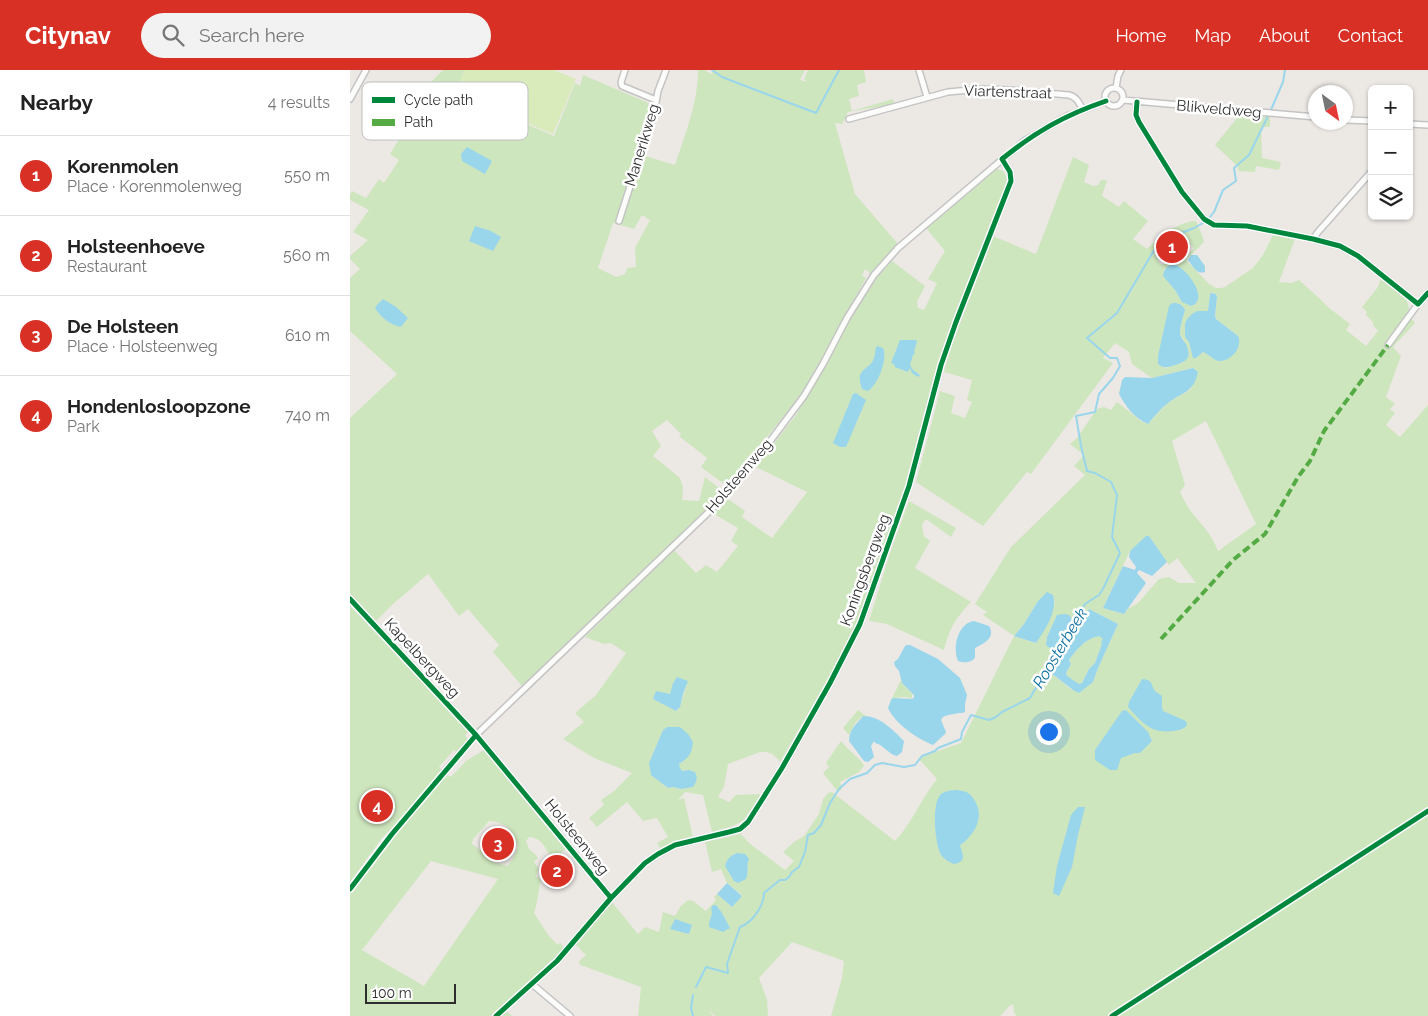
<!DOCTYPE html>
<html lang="en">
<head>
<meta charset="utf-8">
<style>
	:root { --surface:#fff; --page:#f2f2f2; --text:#222; --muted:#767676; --line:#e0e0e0; --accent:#d93025 }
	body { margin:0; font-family:Raleway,sans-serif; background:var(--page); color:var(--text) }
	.controls { position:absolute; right:15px; top:15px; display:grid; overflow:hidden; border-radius:8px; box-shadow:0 1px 4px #0004 }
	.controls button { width:45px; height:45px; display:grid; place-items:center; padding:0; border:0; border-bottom:1px solid var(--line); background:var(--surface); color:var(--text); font:25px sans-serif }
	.compass { position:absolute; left:958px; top:15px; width:45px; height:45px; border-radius:50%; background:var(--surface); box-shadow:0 1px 4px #0004; rotate:147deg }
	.scale { position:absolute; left:15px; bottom:12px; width:91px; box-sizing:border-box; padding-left:5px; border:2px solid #2e2e2e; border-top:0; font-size:14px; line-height:18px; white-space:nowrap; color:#2e2e2e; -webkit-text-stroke:4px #fff; paint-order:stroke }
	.you { position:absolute; left:698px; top:661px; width:18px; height:18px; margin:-12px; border:4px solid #fff; border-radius:50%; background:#1a73e8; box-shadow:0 0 0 8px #1a73e833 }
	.badge { display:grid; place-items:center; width:32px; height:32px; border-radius:50%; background:var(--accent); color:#fff; font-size:16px; font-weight:700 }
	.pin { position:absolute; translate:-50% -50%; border:2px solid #fff; box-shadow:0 1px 5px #0006 }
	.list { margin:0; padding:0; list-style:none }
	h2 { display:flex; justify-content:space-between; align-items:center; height:65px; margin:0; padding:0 20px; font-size:21px }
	h2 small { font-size:16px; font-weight:400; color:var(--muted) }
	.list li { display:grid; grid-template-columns:32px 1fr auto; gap:15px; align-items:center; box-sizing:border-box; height:80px; padding:0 20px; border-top:1px solid var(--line) }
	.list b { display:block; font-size:19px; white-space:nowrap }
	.list p { margin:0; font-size:16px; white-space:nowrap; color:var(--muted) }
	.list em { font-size:16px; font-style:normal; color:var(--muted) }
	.icon { flex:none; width:28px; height:28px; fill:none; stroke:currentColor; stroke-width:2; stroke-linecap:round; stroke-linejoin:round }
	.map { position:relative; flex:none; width:1078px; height:946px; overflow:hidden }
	header { display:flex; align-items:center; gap:30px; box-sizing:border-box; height:70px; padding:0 25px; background:var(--accent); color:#fff }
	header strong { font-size:24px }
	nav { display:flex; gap:28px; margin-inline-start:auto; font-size:18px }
	.search { width:350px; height:45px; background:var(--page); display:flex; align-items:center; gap:12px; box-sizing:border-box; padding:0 18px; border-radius:28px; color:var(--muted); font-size:19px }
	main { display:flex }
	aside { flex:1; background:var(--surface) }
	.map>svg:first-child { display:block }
	.green { fill:#cee6be; fill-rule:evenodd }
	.pitch { fill:#d9eabb }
	.water { fill:#99d6ec; fill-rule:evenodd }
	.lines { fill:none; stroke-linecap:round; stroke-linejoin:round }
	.stream { stroke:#99d6ec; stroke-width:2 }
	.minor-casing { stroke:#c5c4c5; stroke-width:8 }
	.minor { stroke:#fcfcfb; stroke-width:5 }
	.quiet { stroke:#54ab44; stroke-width:4; stroke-dasharray:8 4; stroke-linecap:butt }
	.cycleway-casing { stroke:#fff; stroke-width:8 }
	.cycleway { stroke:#00873e; stroke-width:5 }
	.labels { text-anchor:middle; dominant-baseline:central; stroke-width:5; stroke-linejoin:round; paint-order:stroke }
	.street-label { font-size:15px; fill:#2e2e2e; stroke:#fff }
	.water-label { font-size:16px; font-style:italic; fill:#0d6fa3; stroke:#fff }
	.key { fill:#fff; stroke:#c0c0c0; stroke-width:1 }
	.key-label { font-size:14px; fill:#2e2e2e }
</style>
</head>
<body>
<header>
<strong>Citynav</strong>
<div class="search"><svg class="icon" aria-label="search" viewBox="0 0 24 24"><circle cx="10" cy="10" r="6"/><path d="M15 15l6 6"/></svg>Search here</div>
<nav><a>Home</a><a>Map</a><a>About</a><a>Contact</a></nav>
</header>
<main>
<aside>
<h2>Nearby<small>4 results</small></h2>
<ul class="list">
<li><span class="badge">1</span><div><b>Korenmolen</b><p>Place · Korenmolenweg</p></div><em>550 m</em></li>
<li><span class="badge">2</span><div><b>Holsteenhoeve</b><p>Restaurant</p></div><em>560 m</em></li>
<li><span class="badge">3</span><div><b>De Holsteen</b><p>Place · Holsteenweg</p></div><em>610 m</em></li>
<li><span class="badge">4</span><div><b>Hondenlosloopzone</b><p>Park</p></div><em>740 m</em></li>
</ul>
</aside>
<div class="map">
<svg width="1078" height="946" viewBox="0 0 1078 946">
	<rect width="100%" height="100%" fill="#ece8e4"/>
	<path class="green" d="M93,0H115L105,23L204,66L225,13L230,16L233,5L301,34L303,36L283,93L288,95L292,85L325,95C335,64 348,33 348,0H355L361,4L364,0H455L450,10L457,12L454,9L458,0H514L516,12L507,15L509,26L499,29L502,41L543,29L544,34L498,42L492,54L485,53L505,124L548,174L529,194L522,205L515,199L512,206L516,208L452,324L377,416L351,397L357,388L329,366L331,364L317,350L302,361L311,376L303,386L329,407C334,415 333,421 332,430L349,431L355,407L373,421L361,436L240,552L172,616L143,582L149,575L118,539L109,546L78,504L43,534L26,551L0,523V348L47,304L0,261V208L10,199L0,189V186L18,170L3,162L19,140L0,130V125L2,121L16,128L29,109L34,113L49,90L40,84L64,45L60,41L63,29L68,32L75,18ZM292,145L300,150L285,178L286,197L277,198L275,204L266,207L248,198L263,153L284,159Z
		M888,47H920V57H911L912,88L931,92L929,100L906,96L905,102L889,101L888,97L865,75Z
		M723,87L739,95L734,112L743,116L748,115L751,110H757L752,126L769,137L774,131L798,151L783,169L797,179C810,167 827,152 846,151L852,165L854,172L836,190L859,214L866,218H871L875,217L903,198L913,185L923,165L945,169L929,212L942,213L949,210L970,229L979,238L1000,254L996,260L1016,276L1028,261L1023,255V252L1016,245L1017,242L1012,237L1028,217L1030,211L1032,209L1057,231L1059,238V242L1063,246L1061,248L1065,253L1043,277L1051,286L1036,327L1045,334L1040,339L1045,343L1036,355L1050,367L1078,335V946H666L664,942L663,934C659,935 654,943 650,946H481L492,908L494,891L442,872L409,908L417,930L418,946H365L358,940L363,946H288L291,917L236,897L230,895L229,891L236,885L225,874L261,831L288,864L295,857L309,862L313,842L325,846L330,837L338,830L343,831L356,841L366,830L364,827L367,824L382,837L392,825L377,813L371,799L362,802L355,771L391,764L399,773L435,800L444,791L433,782L444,772L454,766L469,744L473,729L478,723L482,722L545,771C562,753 571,729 587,709L568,688L611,673L664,566L633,545L637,542L625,534L661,477L735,405L724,396L734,385L720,374L727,368L747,339L754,337L761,340L767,332L791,351L798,354L817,333L841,319L846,300L843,298L802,308L782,294L779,282L765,273L753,288L763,293L681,404L677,402L633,456L566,412L590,321L605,326L601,343L615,348L622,332L617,330L622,310L594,302L599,283L643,166L686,184ZM825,167L838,171L844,179C841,181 837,184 833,186C828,188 824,188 820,194H810L805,184L814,174ZM821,194H827L832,232L825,220L814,206V200ZM862,223H864L867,227L865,246L866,249L888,266L872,291C864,291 860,283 853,282L846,288L839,272L847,241H858L860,224ZM835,240L831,252L830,264L835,273L834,292L816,298L811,296ZM856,351L906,454L868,481C861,462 851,455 840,440C836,434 833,428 830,422L835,415L822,371ZM780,481L817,492L819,495L827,488L846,513H829L819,507L809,509L788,533L778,539L774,544L753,538ZM688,531H705L702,543L686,573L664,566L674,554ZM739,539L768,554L748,598L743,612L722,620L701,603ZM707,545L722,554L717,564L696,575L697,567Z
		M647,99C657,101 657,108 656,117L595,273L577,333L568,372L558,410L507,553L477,611L430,692C425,685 419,681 410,682L378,694L374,717L368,727L379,732L386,725L411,724C395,752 394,754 362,762L353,725L335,722L328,730L334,728L343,767L324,772L310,778L307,773L318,767L307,748L293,751L277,732L247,757L239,748L254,735L251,730L264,721L282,703L244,688L213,669L234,652L225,643L246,625L276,583L261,573L254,574L235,567L324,480L346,503L356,495L367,502L388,476L381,471L388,458L364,444L378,429L395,441L392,447L422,468L457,422L406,397L446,345L473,300L501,248L529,205L542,191L575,216L567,232L568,238L574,240L587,213L578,209L595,181L576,158L642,101ZM337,615C333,623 332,634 327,641L303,629L312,623L320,624ZM313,660L334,691L329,694V698L332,701L339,700L331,719L323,717L318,718L313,714L299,693Z
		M559,431L606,458L601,467L576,449L572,455L574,466L580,471L565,498L621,532C605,549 600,557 594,580L537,554L519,551L540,483Z
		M0,536L118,660V662L115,665L118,670L108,684L104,680L89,697L93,701L46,754L32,768L0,812Z
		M744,566H749L754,569L745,593L739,599L732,613L730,615L717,606L716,603L721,594L719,590L730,576Z
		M549,601L552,613L564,625H562V629L556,627L543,628L541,630L551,610Z
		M508,640L516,646H513L506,652L499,665L493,658Z
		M491,671C497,679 511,689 514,696L509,702L490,712L492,719L488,722L473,703L479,697L476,693Z
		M134,680L216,779L203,789C195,779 193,768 179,767L176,771L179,779L186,785L188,788L184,792L189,799L186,806L191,810C188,822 188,832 184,843L199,866L208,875L210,873L214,878C195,900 175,919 152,937L162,946H0V822L17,797L96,704L101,707L116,691ZM139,751C158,752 162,761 168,777L163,788L158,796L143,792L139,786L122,774L123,769ZM81,791L148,809L74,916L12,880Z"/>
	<path class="pitch" d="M115,0H204L226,9L203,64L105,23Z"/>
	<path class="water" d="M117,77L142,91L135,104L112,91L111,84Z
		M125,156L141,161L151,167L143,181L119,171Z
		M841,185H847L855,196V202C846,205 843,196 838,190Z
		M823,194C835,196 861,229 841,236L832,232L825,220L813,206C814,199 817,196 823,194Z
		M861,223L866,224L867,227L865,246L866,249L888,266C893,276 882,291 870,291C864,291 859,284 853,282L846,288H843L839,272L835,267V254L837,249L842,244L847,241H858L860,224Z
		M33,229L46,237L58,248L51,257C41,255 29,247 25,237Z
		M822,233C829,233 832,234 835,240C833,248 830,255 830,264C831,268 834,271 836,274C843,290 835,292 822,296C816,298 813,298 808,294V286L819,236Z
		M550,270H566L567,271L564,282L565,283L563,285L560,295L563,300L570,305L568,307L562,303L560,298L558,302L545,297L544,294L541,293Z
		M527,276L533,278C538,289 528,315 518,321L512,319C504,297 520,301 524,288C526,283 524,281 527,276Z
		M843,298L848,302C843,324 833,321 818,333C810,339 804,347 798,354C784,348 776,337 769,324L772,310L775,307L802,308Z
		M506,323L516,330L496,377H490L483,373L503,324Z
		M796,466H799L817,492L802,506L789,500L787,503L796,513L774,544L753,538L773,496L785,500L786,497L779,487L780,481Z
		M697,522L703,525C708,541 695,560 686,573L664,566L674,554L688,531Z
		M739,539L768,554L748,598L743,612L729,623L723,620L701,603ZM749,566L753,569L751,572L752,574L745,593L739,599L732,613L729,614L717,606L716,603L721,594L719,590C726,580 736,568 749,566Z
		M715,544L719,545L722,549L720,558L708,578L702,580L696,575L697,567L707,545Z
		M624,551L639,556C646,568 634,573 625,578V588C620,593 615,593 608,591C602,578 608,553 624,551Z
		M557,575H560L588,589L610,608L617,625L615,634V642L612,643C608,643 597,645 593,647L591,650L596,662L595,664L583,675C568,669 545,654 538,638L541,630L543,628L562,629L564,627V625L552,613L549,601L545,596L544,592L548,589L555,576Z
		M327,607L338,611L333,624L330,637L326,641L303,629L306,621L320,624L323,613Z
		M792,609C804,610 800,614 805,621C807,623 810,624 812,626V637L813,641L836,651L837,655C833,660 829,660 823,661C800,664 792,652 778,637L779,632Z
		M776,640L798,662L802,671L790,683H785L771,688L767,700H760L745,690V680L772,641Z
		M513,646C530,646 543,660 554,671L552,682L547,686C538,684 534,675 525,673L524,671L521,676L524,687L518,692L514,691L499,671C499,659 507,654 513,646Z
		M317,657H330L338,664L343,672C342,683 339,688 329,694L330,698L332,701L339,700L345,702C348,708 347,711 343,717L331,719L323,717L318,718L301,705L299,693L313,660Z
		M606,720C616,721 620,722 625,731C632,743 629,757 619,767C617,770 613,773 610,775C612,784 618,791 604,794C599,792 595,790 591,785C585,775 581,733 591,724C595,721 601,720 606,720Z
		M728,737H735L728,765L722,797L709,826L703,823L707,796L721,745Z
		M387,783L395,784L399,789C396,796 399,802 396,809L388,813L384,811L375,796C377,789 380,786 387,783Z
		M377,813L392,826L382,837L367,824Z
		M363,835H366L372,843L380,858L373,862L359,857C358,850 364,846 361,838Z
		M325,849L342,855L339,864L320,859Z"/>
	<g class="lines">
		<path class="stream" d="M362,0L372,7L466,43L489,0
			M920,42L933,12L935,0
			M860,147L864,142L873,120L886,111L884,98L899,85L919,44
			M346,917L356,897L378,903L377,894L390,857C402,853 414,836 414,823L430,810H435L439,807L442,802L449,797L455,782L458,765L464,763L471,755L480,733L489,719L500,709L517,703L525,695L532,693L554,697L565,695L572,686L585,681L588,678L611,669L612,662L621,645L639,650L646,647L652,642L680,628L735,534L749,525L753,519L770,483L762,467L767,425L761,412L745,403L737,401L731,376L726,346L745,342L749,324L763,308L770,296L767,288H760L737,268L767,243L803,182L821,167L844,158L853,153
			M343,946L341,938L343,925"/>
		<defs>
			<path id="minor" d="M275,0L271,12L272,16L306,30
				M569,0L577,27
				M755 27a9 9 0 1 1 18 0a9 9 0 1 1-18 0Z
				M766,18L768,6L771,0
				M0,29L16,0
				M773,30L966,47
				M787,32L786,45L789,52L832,122L854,149L864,155L897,156L963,169L990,176L1008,186L1068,234
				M499,49L598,22L630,19L659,20L719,25C727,27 729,33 733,40
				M996,50L1022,51
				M1059,54L1078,55
				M269,151L305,38L308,21L316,0
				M963,169L968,162L1022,101
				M1038,275L1068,234L1078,223
				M0,529L126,665L261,828
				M93,703L126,665L365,436L409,386L454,326L473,294L497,248L524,205L548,178L674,71L717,46L756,31
				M182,914L220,946
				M146,946L207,891L261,828L295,793L308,784L325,775L379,762L390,759L398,752L432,698L480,613L510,554L559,416L591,295L606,252L661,111L660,102L652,89"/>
		</defs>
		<use href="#minor" class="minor-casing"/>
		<use href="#minor" class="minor"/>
		<path class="quiet" d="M811,569L883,490L915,464L948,407L960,391L974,361L1038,275"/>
		<defs>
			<path id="cycleway" d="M787,32L786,45L789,52L832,122L854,149L864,155L897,156L963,169L990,176L1008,186L1068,234L1078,223
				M0,529L126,665L261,828
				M0,819L42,764L126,665
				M146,946L207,891L261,828L295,793L308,784L325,775L379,762L390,759L398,752L432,698L480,613L510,554L559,416L591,295L606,252L661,111L660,102L652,89C685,62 715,45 756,31
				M762,946L1078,741"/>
		</defs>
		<use href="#cycleway" class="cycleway-casing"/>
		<use href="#cycleway" class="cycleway"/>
	</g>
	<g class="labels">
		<g class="street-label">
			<text transform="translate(658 22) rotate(2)">Viartenstraat</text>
			<text transform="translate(869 39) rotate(5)">Blikveldweg</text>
			<text transform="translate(292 75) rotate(-73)">Manerikweg</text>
			<text transform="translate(389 406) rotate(-49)">Holsteenweg</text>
			<text transform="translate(515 500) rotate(-70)">Koningsbergweg</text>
			<text transform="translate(72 588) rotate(47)">Kapelbergweg</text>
			<text transform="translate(227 767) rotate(51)">Holsteenweg</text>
		</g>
		<g class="water-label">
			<text transform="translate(710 578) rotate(-59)">Roosterbeek</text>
		</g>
	</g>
	<rect x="12" y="12" width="166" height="58" rx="8" class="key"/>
	<rect x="22" y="27" width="23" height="6" fill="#00873e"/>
	<rect x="22" y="49" width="23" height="7" fill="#54ab44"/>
	<g class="key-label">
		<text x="54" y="35">Cycle path</text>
		<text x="54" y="57">Path</text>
	</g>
</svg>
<div class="controls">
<button>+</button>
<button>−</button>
<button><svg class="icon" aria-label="layers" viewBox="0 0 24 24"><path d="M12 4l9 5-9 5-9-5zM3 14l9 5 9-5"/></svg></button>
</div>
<svg class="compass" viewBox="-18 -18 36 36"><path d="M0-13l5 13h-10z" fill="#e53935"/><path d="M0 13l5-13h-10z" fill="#767676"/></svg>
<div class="scale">100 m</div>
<div class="you"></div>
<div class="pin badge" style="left:822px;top:177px">1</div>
<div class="pin badge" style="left:207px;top:801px">2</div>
<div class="pin badge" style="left:148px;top:774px">3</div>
<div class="pin badge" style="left:27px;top:736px">4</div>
</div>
</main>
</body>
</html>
